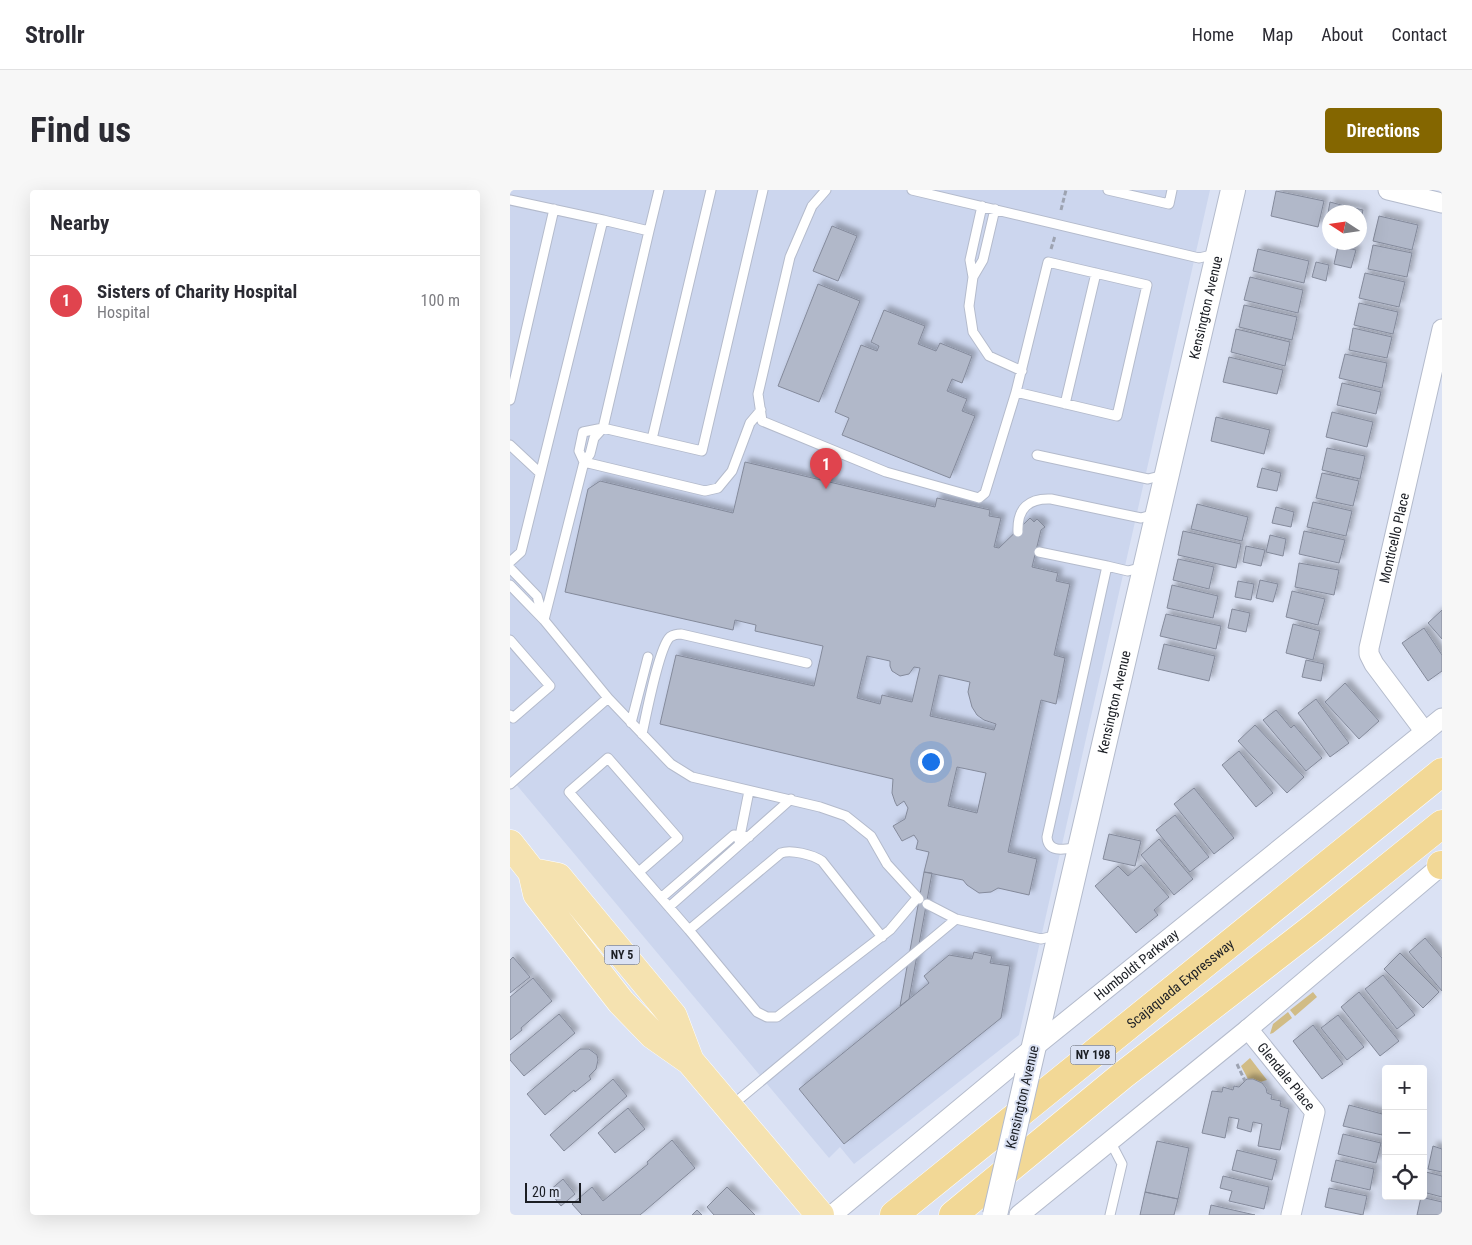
<!DOCTYPE html>
<html lang="en">
<head>
<meta charset="utf-8">
<style>
	:root { --surface:#fff; --page:#f7f7f7; --text:#2b2b33; --muted:#7c7c81; --line:#e1e1e2; --accent:#846600 }
	body { margin:0; font-family:"Roboto Condensed",sans-serif; background:var(--page); color:var(--text) }
	.controls { position:absolute; right:15px; bottom:15px; display:grid; overflow:hidden; border-radius:5px; box-shadow:0 5px 20px #0002 }
	.controls button { width:45px; height:45px; display:grid; place-items:center; padding:0; border:0; border-bottom:1px solid var(--line); background:var(--surface); color:var(--text); font:25px sans-serif }
	.compass { position:absolute; left:812px; top:15px; width:45px; height:45px; border-radius:50%; background:var(--surface); box-shadow:0 5px 20px #0002; rotate:282deg }
	.scale { position:absolute; left:15px; bottom:12px; width:56px; box-sizing:border-box; padding-left:5px; border:2px solid #1b1e24; border-top:0; font-size:14px; line-height:18px; white-space:nowrap; color:#1b1e24; -webkit-text-stroke:4px #dbe2f4; paint-order:stroke }
	.you { position:absolute; left:420px; top:571px; width:18px; height:18px; margin:-12px; border:4px solid #fff; border-radius:50%; background:#1a73e8; box-shadow:0 0 0 8px #1a73e833 }
	.badge { display:grid; place-items:center; width:32px; height:32px; border-radius:50%; background:var(--accent); color:#fff; font-size:16px; font-weight:700 }
	.pin { position:absolute; translate:-50% -41px; filter:drop-shadow(0 1px 2px #0008) }
	.pin::after { content:''; position:absolute; top:26px; width:18px; height:15px; background:inherit; clip-path:polygon(0 0,100% 0,50% 100%) }
	.list { margin:0; padding:0; list-style:none }
	h2 { display:flex; justify-content:space-between; align-items:center; height:65px; margin:0; padding:0 20px; font-size:21px }
	h2 small { font-size:16px; font-weight:400; color:var(--muted) }
	.list li { display:grid; grid-template-columns:32px 1fr auto; gap:15px; align-items:center; box-sizing:border-box; height:90px; padding:0 20px; border-top:1px solid var(--line) }
	.list b { display:block; font-size:19px; white-space:nowrap }
	.list p { margin:0; font-size:16px; white-space:nowrap; color:var(--muted) }
	.list em { font-size:16px; font-style:normal; color:var(--muted) }
	.icon { flex:none; width:28px; height:28px; fill:none; stroke:currentColor; stroke-width:2; stroke-linecap:round; stroke-linejoin:round }
	.map { position:relative; flex:none; width:932px; height:1025px; overflow:hidden; border-radius:5px }
	header { display:flex; align-items:center; gap:30px; box-sizing:border-box; height:70px; padding:0 25px; background:var(--surface); border-bottom:1px solid var(--line) }
	header strong { font-size:24px }
	nav { display:flex; gap:28px; margin-inline-start:auto; font-size:18px }
	.intro { display:flex; align-items:center; justify-content:space-between; box-sizing:border-box; height:120px; padding:0 30px }
	h1 { margin:0; font-size:35px }
	.button { padding:12px 22px; border-radius:5px; background:var(--accent); color:#fff; font-size:18px; font-weight:700 }
	main { display:flex; gap:30px; padding:0 30px }
	aside { flex:1; background:var(--surface); border-radius:5px; box-shadow:0 5px 20px #0002 }
	.map>svg:first-child { display:block }
	.built { fill:#ccd6ee }
	.green { fill:#d1bc86 }
	.building { fill:#b1b8c9; stroke:#848a9b; fill-rule:evenodd; filter:url(#shadow) }
	.lines { fill:none; stroke-linecap:round; stroke-linejoin:round }
	.service-casing { stroke:#b4bbcc; stroke-width:11 }
	.minor-casing { stroke:#b4bbcc; stroke-width:21 }
	.tertiary-casing { stroke:#b4bbcc; stroke-width:26 }
	.primary-casing { stroke:#fff; stroke-width:29 }
	.trunk-casing { stroke:#fff; stroke-width:29 }
	.path { stroke:#9da3b1; stroke-width:3; stroke-dasharray:5 2.5; stroke-linecap:butt }
	.service { stroke:#fff; stroke-width:9 }
	.minor { stroke:#fff; stroke-width:19 }
	.tertiary { stroke:#fff; stroke-width:24 }
	.primary { stroke:#f5e2b0; stroke-width:28 }
	.trunk { stroke:#f2d896; stroke-width:28 }
	.tertiary-bridge-casing { stroke:#b4bbcc; stroke-width:26; stroke-linecap:butt }
	.tertiary-bridge { stroke:#fff; stroke-width:24 }
	.labels { text-anchor:middle; dominant-baseline:central; stroke-width:4; stroke-linejoin:round; paint-order:stroke }
	.shield { fill:#dbe2f4; stroke:#555962; stroke-width:1 }
	.shield-label { font-size:12px; font-weight:bold; fill:#1b1e24 }
	.street-label { font-size:14px; fill:#1b1e24; stroke:#dbe2f4 }
</style>
</head>
<body>
<header>
<strong>Strollr</strong>
<nav><a>Home</a><a>Map</a><a>About</a><a>Contact</a></nav>
</header>
<div class="intro"><h1>Find us</h1><a class="button">Directions</a></div>
<main>
<aside>
<h2>Nearby<small></small></h2>
<ul class="list">
<li><span class="badge" style="background:#e0444e">1</span><div><b>Sisters of Charity Hospital</b><p>Hospital</p></div><em>100 m</em></li>
</ul>
</aside>
<div class="map">
<svg width="932" height="1025" viewBox="0 0 932 1025">
	<defs>
		<filter id="shadow"><feDropShadow dx="4.5" dy="-4.5" stdDeviation="2.5" flood-color="#0004"/></filter>
	</defs>
	<rect width="100%" height="100%" fill="#dbe2f4"/>
	<path class="built" d="M0,0H700L509,845L344,974L330,957L319,968L0,587Z"/>
	<path class="green" d="M803,802L807,807L785,826L780,820Z
		M778,822L782,828L763,843L760,844L763,834Z
		M740,868L757,890L750,892L738,889L731,876Z"/>
	<path class="building" d="M766,1L814,11L808,37L761,26Z
		M820,12L835,16L834,22H819V29L817,28Z
		M836,16L853,20L849,38V22H835Z
		M869,26L908,35L902,60L863,51Z
		M322,36L347,46L328,91L303,81Z
		M863,55L902,63L897,87L858,79Z
		M828,56L846,60L841,78L824,74Z
		M748,59L799,71L794,93L743,81Z
		M806,72L819,75L816,91L802,87Z
		M855,83L895,92L889,117L849,108Z
		M740,87L793,100L788,123L734,110Z
		M308,94L350,111L309,212L268,196Z
		M849,113L888,122L883,144L844,135Z
		M734,115L787,127L782,150L729,137Z
		M374,120L415,136L408,154L426,161L430,153L462,166L452,193L442,189L437,201L457,209L452,221L465,226L440,288L332,245L339,228L325,222L351,155L367,161L369,156L361,152Z
		M843,138L882,147L877,168L839,160Z
		M726,139L780,152L775,176L721,162Z
		M835,164L877,173L872,198L829,188Z
		M719,167L773,180L767,204L713,192Z
		M832,193L871,202L866,224L827,215Z
		M822,222L863,232L857,257L816,247Z
		M706,227L760,240L754,264L701,251Z
		M817,258L855,266L850,289L812,280Z
		M235,272L425,317L427,308L480,320L479,326L491,328L484,357L489,358L520,328L524,332L527,329L535,337L531,340L522,377L548,383L546,391L560,394L544,465L555,468L546,514L531,510L498,662L527,669L519,705L488,698L481,702L469,703L457,695L453,690L414,682L419,662L406,659L408,651L404,645L392,651L383,636L395,629L398,618L394,611L387,616L385,612L382,603L383,589L150,534L166,465L304,496L313,456L245,441L246,435L225,430L223,440L55,402L78,299L90,291L223,323ZM357,466L380,471V476L382,481L390,486L399,484L404,477L410,478L402,512L372,505L370,514L347,508ZM429,485L460,492L458,502L462,517L467,525L474,530L486,534L484,540L420,526ZM447,577L476,583L467,623L438,616Z
		M752,278L771,283L767,301L747,297Z
		M812,283L849,291L843,316L806,308Z
		M803,312L842,321L836,346L797,337Z
		M687,314L738,327L732,351L681,339Z
		M766,317L784,322L781,337L762,333Z
		M673,341L731,354L726,378L668,365Z
		M794,341L835,350L829,373L789,364Z
		M760,345L776,349L773,366L756,362Z
		M736,356L755,360L751,376L733,372Z
		M668,369L704,377L699,399L663,390Z
		M789,373L829,380L824,405L785,397Z
		M750,390L768,394L763,412L746,408Z
		M728,391L744,394L741,410L725,407Z
		M662,395L708,406L703,428L657,418Z
		M782,401L815,409L808,435L776,427Z
		M722,419L740,423L736,442L718,438Z
		M932,420V449L918,433Z
		M656,424L711,436L706,459L650,446Z
		M783,434L810,441L803,470L776,463Z
		M914,438L932,465V481L918,491L892,453Z
		M654,454L705,466L699,491L648,479Z
		M796,470L814,474L811,491L792,487Z
		M835,493L869,531L849,549L815,512Z
		M806,509L839,553L820,567L788,523Z
		M766,520L781,538L784,535L812,568L796,581L753,530Z
		M745,535L794,587L777,603L728,551Z
		M729,561L763,603L746,617L712,575Z
		M684,598L724,648L704,664L664,614Z
		M665,625L699,667L680,682L646,640Z
		M599,644L631,651L625,676L593,669Z
		M649,649L683,689L664,705L631,665Z
		M631,675L659,707L644,720L648,725L626,743L585,696L608,676L618,686Z
		M414,682L422,683L399,809L390,816Z
		M915,748L932,768V801L899,762Z
		M464,762L482,766L480,773L500,776L491,828L334,954L289,899L419,793L414,786L439,765L462,769Z
		M890,763L929,802L913,818L874,779Z
		M3,767L20,787L0,803V770Z
		M873,785L905,825L887,839L855,799Z
		M23,788L42,811L11,838L12,840L0,850V807Z
		M849,802L889,851L870,866L831,817Z
		M49,824L65,843L14,886L0,870V865Z
		M828,825L854,857L837,870L811,838Z
		M803,835L833,874L812,889L783,851Z
		M70,859H79L87,865L88,870L86,879L79,886L81,889L65,902L64,900L35,925L17,904Z
		M103,889L117,906L54,961L40,945Z
		M737,889H743L752,893L756,898L757,903L762,905L761,909L771,911L770,916L779,919L770,960L748,956L752,934L743,932L741,942L727,938L729,929L719,927L715,948L692,943L702,901L712,902L713,897L723,900L724,896L729,897Z
		M839,915L876,925L872,945L833,936Z
		M118,918L135,939L105,963L88,943Z
		M833,944L871,953L866,973L828,964Z
		M162,950L185,978L130,1025H72L62,1014L82,997L93,1011L138,974L137,972Z
		M647,951L679,958L668,1009L635,1002Z
		M923,956L932,959V982L918,979Z
		M727,960L767,970L762,990L722,980Z
		M826,970L864,979L860,1000L821,991Z
		M916,982L932,986V1007L913,1002Z
		M713,986L759,997L754,1019L719,1011L722,1001L710,998Z
		M53,989L65,1004L51,1016L39,1001Z
		M217,997L245,1025H204L197,1017Z
		M819,998L857,1006L853,1025L815,1017Z
		M635,1002L668,1009L664,1025H630Z
		M911,1007L932,1012V1025H907Z
		M701,1015L745,1025H699Z
		M187,1020L192,1025H182Z"/>
	<g class="lines">
		<defs>
			<path id="service" d="M316,0L302,16L280,67L248,204L252,231L376,282L469,308L475,303L506,202L538,72L637,95L607,226L506,202
				M402,0L689,68L706,64
				M598,0L659,14L662,0
				M0,10L93,30L11,362L0,372
				M472,16L460,70L463,87L459,116L463,142L479,166L512,181
				M93,30L139,41L149,0
				M139,41L93,238L192,261L253,0
				M463,87L473,70L485,19
				M0,210L44,19
				M555,214L586,83
				M142,249L201,0
				M0,255L30,283
				M527,265L638,289L654,285
				M74,272L195,301L208,298L222,281L240,233L251,220
				M74,272L69,261L73,242L93,238
				M508,342C507,318 519,308 541,309L631,328L645,324
				M529,362L597,376
				M0,378L27,406L34,430
				M0,395L34,430L98,508L0,594
				M34,430L74,272L80,264L84,248L93,238
				M0,450L40,496L3,528L0,525
				M98,508L161,574L182,587L310,617L336,626L361,646L377,674L409,709
				M121,533L138,467
				M132,544C136,526 149,457 160,447C163,445 167,444 171,444L297,473
				M229,651L239,601
				M568,657C556,659 538,664 537,647L597,376L618,381L633,377
				M129,682L168,648L98,568L59,602L179,740
				M151,708L224,645L239,647
				M417,714L446,729L531,749L548,745
				M159,717L281,609
				M372,747L312,671C303,665 281,659 271,663L179,740L247,822L257,827H267L380,740L407,708
				M221,916L446,729
				M600,1025L612,974L600,951"/>
			<g id="minor">
				<path d="M878,0L932,13"/>
				<path id="s1" d="M915,542L864,474L859,464V458L932,139"/>
				<path id="s2" d="M738,839L805,922L781,1025"/>
				<path id="s3" d="M322,1025L523,858L932,528"/>
				<path d="M509,1025L738,839L932,675"/>
			</g>
			<g id="tertiary">
				<path id="s4" d="M517,886L723,0"/>
			</g>
			<path id="primary" d="M0,654L22,682L27,704L111,812L143,845L180,871L310,1025
				M22,682L48,687L163,826L180,871"/>
			<g id="trunk">
				<path d="M931,675H932"/>
				<path id="s5" d="M384,1025L932,582"/>
				<path d="M443,1025L613,885L804,737L932,634"/>
			</g>
		</defs>
		<use href="#service" class="service-casing"/>
		<use href="#minor" class="minor-casing"/>
		<use href="#tertiary" class="tertiary-casing"/>
		<use href="#primary" class="primary-casing"/>
		<use href="#trunk" class="trunk-casing"/>
		<path class="path" d="M551,20L556,0
			M541,59L545,46
			M727,874L735,891"/>
		<use href="#service" class="service"/>
		<use href="#minor" class="minor"/>
		<use href="#tertiary" class="tertiary"/>
		<use href="#primary" class="primary"/>
		<use href="#trunk" class="trunk"/>
		<defs>
			<path id="tertiary-bridge" d="M485,1025L517,886"/>
		</defs>
		<use href="#tertiary-bridge" class="tertiary-bridge-casing"/>
		<use href="#tertiary-bridge" class="tertiary-bridge"/>
	</g>
	<g class="labels">
		<g class="shield">
			<rect x="94.5" y="755.5" width="35" height="19" rx="4"/>
			<rect x="560.5" y="855.5" width="45" height="19" rx="4"/>
		</g>
		<g class="shield-label">
			<text x="112" y="765">NY 5</text>
			<text x="583" y="865">NY 198</text>
		</g>
		<g class="street-label">
			<text stroke="none"><textPath href="#s4" startOffset="789">Kensington Avenue</textPath></text>
			<text stroke="none"><textPath href="#s1" startOffset="215">Monticello Place</textPath></text>
			<text stroke="none"><textPath href="#s4" startOffset="384">Kensington Avenue</textPath></text>
			<text stroke="none"><textPath href="#s3" startOffset="394">Humboldt Parkway</textPath></text>
			<text stroke="none"><textPath href="#s5" startOffset="368">Scajaquada Expressway</textPath></text>
			<text stroke="none"><textPath href="#s2" startOffset="61">Glendale Place</textPath></text>
			<text transform="translate(512 907) rotate(-77)">Kensington Avenue</text>
		</g>
	</g>
</svg>
<div class="controls">
<button>+</button>
<button>−</button>
<button><svg class="icon" aria-label="locate" viewBox="0 0 24 24"><circle cx="12" cy="12" r="6"/><path d="M12 2v4M12 18v4M2 12h4M18 12h4"/></svg></button>
</div>
<svg class="compass" viewBox="-18 -18 36 36"><path d="M0-13l5 13h-10z" fill="#e53935"/><path d="M0 13l5-13h-10z" fill="#7c7c81"/></svg>
<div class="scale">20 m</div>
<div class="you"></div>
<div class="pin badge" style="left:316px;top:299px;background:#e0444e">1</div>
</div>
</main>
</body>
</html>
